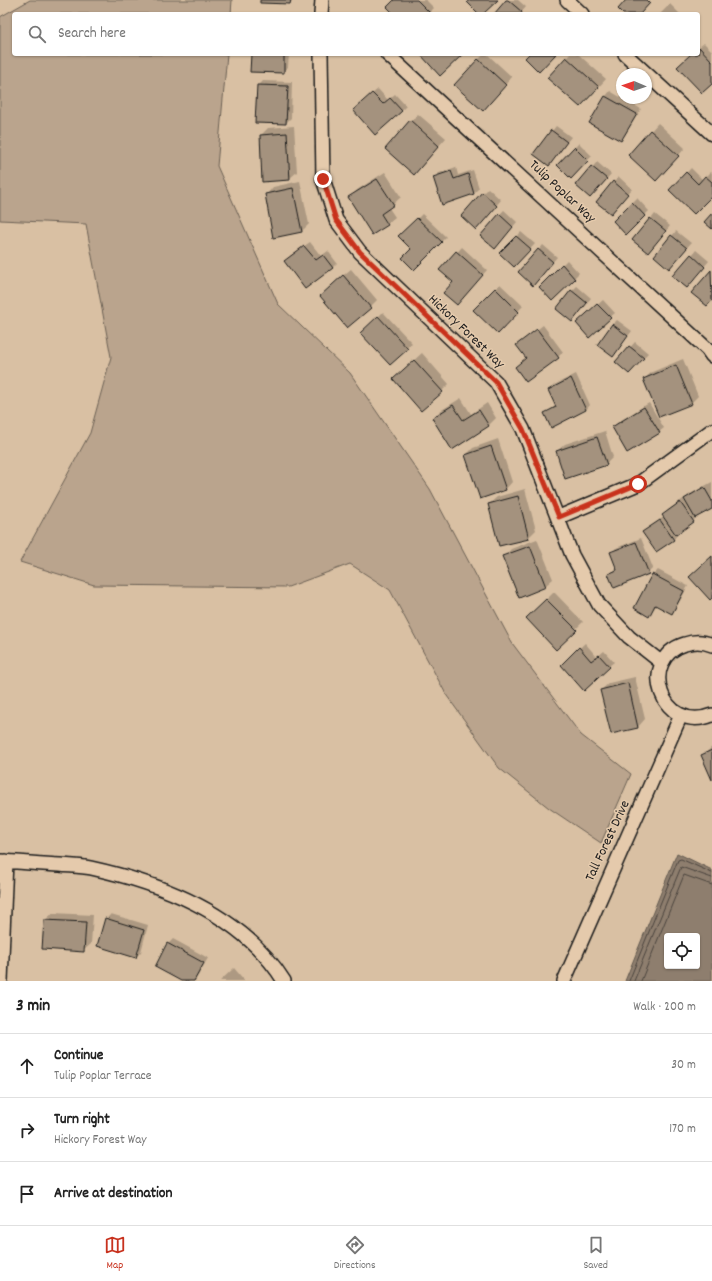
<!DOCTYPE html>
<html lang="en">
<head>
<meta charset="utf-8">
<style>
	:root { --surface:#fff; --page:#f6f6f6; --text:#222; --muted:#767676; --line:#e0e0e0; --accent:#c8321e }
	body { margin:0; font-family:Dekko,sans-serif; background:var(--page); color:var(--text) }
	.controls { position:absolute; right:12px; bottom:12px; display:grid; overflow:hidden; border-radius:4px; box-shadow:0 1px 3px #0004 }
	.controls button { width:36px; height:36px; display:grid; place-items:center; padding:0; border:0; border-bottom:1px solid var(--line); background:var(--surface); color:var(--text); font:20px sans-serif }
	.compass { position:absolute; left:616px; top:68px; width:36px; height:36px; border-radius:50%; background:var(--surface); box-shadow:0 1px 3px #0004; rotate:272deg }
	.stop { position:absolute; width:12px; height:12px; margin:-9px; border:3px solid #c8321e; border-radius:50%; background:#fff }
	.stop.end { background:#c8321e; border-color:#fff; box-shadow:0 1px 4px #0008 }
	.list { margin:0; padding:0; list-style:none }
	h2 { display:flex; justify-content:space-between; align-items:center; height:52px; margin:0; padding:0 16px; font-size:17px }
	h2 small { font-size:13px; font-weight:400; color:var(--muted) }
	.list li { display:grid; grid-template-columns:26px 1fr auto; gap:12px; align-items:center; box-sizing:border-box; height:64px; padding:0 16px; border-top:1px solid var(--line) }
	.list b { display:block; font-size:15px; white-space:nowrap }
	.list p { margin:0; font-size:13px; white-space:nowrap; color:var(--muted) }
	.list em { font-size:13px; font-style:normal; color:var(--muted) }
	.icon { flex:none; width:22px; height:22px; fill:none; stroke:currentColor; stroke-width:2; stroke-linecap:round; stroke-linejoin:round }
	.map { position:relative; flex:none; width:712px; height:981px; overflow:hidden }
	.search { position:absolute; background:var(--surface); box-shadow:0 1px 3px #0004; left:12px; right:12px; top:12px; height:44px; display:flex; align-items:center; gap:10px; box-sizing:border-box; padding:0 14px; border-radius:4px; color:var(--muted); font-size:15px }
	.sheet { height:244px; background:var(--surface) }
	nav { display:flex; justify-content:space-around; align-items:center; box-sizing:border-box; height:56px; border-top:1px solid var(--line); background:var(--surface); font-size:11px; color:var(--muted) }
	nav a { display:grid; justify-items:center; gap:2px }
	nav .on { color:var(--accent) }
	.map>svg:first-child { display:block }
	.green { fill:#baa48d; stroke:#6b6054 }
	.water { fill:#8e7e6e; stroke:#60574d; fill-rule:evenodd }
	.shadow { fill:#0003 }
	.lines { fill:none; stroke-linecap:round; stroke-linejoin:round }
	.shore { stroke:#4a433d; stroke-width:1 }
	.building { fill:#a4927e; stroke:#1c1c1c }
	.minor-casing { stroke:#1c1c1c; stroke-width:16 }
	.minor { stroke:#e5caac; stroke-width:13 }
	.route { stroke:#c8321e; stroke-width:5 }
	.labels { text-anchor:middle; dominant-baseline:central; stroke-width:3; stroke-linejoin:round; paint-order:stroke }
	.street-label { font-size:14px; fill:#1c1c1c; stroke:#e5caac }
</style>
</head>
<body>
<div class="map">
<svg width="712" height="981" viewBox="0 0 712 981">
	<rect width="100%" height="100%" fill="#d9c0a3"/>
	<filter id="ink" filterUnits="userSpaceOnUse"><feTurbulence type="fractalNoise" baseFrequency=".025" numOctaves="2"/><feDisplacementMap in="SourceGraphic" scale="8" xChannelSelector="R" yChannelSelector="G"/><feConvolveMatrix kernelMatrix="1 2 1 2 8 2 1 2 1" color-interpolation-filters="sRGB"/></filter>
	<g filter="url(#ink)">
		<path class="green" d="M30,0H232L231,14H14V54H227L217,166L278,304L350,373L430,489L512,643L581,735L631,774L601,843L549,808L499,768L447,696L390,590L350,564L288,587L94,585L20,562L90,433L111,357L86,224L0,220V17Z"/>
		<path class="water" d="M677,853L712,870V981H625ZM667,936H697V966H667Z"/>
		<path class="shadow" d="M395,0H426L434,8L428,14H395L388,7Z
			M507,0H518L526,7L520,14H495Z
			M670,4L680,14H660Z
			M704,43L712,51V83L692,54H698V48Z
			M252,54H289L288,67L283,72L251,71Z
			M484,54H487L512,77L490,102L478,60Z
			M570,54H578L606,79L588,99L549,78Z
			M263,81L292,82L291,118L286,123L258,86Z
			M378,89L388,100L395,94L406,106L401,111L359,105Z
			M610,91L641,109L625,135L621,140L590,123L606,96Z
			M418,114L446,138L421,166L411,121Z
			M658,123L685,148L664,173L629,155Z
			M294,126L297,172L289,179L261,135L268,128Z
			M556,126L571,137L549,165L552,131Z
			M579,143L592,156L571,177L558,165Z
			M597,162L611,174L595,192L576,185Z
			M456,167L458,175L473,170L479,188L474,193L443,204L434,178L439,173Z
			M691,168L703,180L711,172L712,173V194L671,190Z
			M385,172L401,197L389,208L395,217L387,224L350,198L357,190Z
			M619,177L632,189L615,208L614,182Z
			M300,181L309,224L302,231L266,195L273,187Z
			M488,188L501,200L480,224L483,193Z
			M637,198L649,211L626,234L614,221Z
			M504,210L517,222L499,243V215Z
			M422,214L446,237L414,269L413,249L400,236Z
			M655,214L670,226L653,247L651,219Z
			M676,231L691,243L669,268L672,236Z
			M521,232L535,244L514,266L501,253Z
			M310,242L321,256L328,251L337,263L332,268L290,256Z
			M543,245L557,257L538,279L539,250Z
			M462,247L487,270L461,299L454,282L441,270Z
			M696,250L709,261L691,282L692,255Z
			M567,260L579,273L552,300L540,287Z
			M351,269L377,300L370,307L328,288Z
			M712,270V299L707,304L693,292Z
			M500,284L523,306L498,332L475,310Z
			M577,286L591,298L576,316L572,291Z
			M603,300L615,313L610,317L582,319Z
			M383,312L412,343L390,364L362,333Z
			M617,320L632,331L613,355L612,325Z
			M543,325L563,352L558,357L527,358L518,345Z
			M635,342L648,353L634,368L617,362Z
			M422,353L449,384L442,391L401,372Z
			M683,359L698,396L691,403L644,379L652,372Z
			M576,374L590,405L586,410L545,414L556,405L549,390L554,385Z
			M461,398L471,414L487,403L496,418L489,425L452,448L433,418L440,411Z
			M649,403L664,428L659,432L613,427L618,422Z
			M605,431L613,457L606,464L557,451L565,444Z
			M498,439L512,482L505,490L466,455L473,448Z
			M712,482V508L698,516L693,521L677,533L678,534L674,539L656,551L643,532L665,516L664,515L668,510L690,494Z
			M525,489L536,530L528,538L489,504L497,497Z
			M641,538L653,568L648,573L609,574L617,568L611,553L616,548Z
			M537,539L553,579L545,586L504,557L511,549Z
			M658,570L688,586L676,608L672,613L657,605L649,615L635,608L653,575Z
			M554,592L583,622L556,648L528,618Z
			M585,643L597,657L604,651L614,662L609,666L567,660Z
			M635,677L645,719L638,727L601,690L609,683Z
			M712,747V777L702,756Z
			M53,913L93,915L91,944L83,951L43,948L45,920Z
			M111,914L148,925L141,952L136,957L106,919Z
			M173,939L208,958L195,981H183L168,944Z
			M234,968L245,981H220Z"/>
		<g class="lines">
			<path class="shore" d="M629,981L678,860L681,859L712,873
				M634,981L681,867L712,878
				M641,981L684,875L712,885"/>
		</g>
		<path class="building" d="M260,0H291L290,4L260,3Z
			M394,0H417L430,13L394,14L387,7Z
			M470,0H498L483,14H479L467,2Z
			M506,0H508L522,12L521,14H494Z
			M626,0H647L650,3L640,14H623L618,9Z
			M699,47L712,61V84L702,93L677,67L691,54H698Z
			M251,54L284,55V73L250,72Z
			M420,54H463L440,76Z
			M529,54H556L539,72L525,58Z
			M566,57L599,87L580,107L547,78Z
			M478,59L506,85L483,111L454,85Z
			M257,85L288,86L286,124L255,123Z
			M372,93L383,104L390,98L402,111L375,135L353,110Z
			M605,96L637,114L621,141L589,123Z
			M410,120L439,146L414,175L385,149Z
			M551,130L567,142L549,166L533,154Z
			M650,130L679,156L656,181L628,155Z
			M287,133L290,180L262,182L260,135Z
			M574,147L588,161L571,179L557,165Z
			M591,166L607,179L590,198L575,185Z
			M451,171L454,179L468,174L474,194L442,205L433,177Z
			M686,172L698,184L705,176L712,182V196L694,214L669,190Z
			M377,179L394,205L381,214L388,225L372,235L348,197Z
			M613,181L628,194L611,214L596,202Z
			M293,188L302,232L273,238L265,194Z
			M482,192L497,206L476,230L461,216Z
			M632,202L645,216L626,235L613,221Z
			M712,213V229L704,222Z
			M499,214L513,227L495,249L480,236Z
			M417,218L442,242L414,270L402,258L411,249L398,236Z
			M650,218L666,231L648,253L632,240Z
			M671,235L687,248L669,269L654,256Z
			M516,236L531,249L514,267L499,253Z
			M304,246L316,260L323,255L333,268L305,289L284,261Z
			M538,249L553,262L533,286L518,272Z
			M456,251L483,275L457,305L443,293L453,282L439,270Z
			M691,254L705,267L687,288L672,276Z
			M562,264L575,279L552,301L539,287Z
			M711,270L712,300L707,306L691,293Z
			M343,275L371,308L347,328L320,296Z
			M495,288L519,312L498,334L473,310Z
			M571,290L587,303L572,322L556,309Z
			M597,304L611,318L589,338L576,323Z
			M378,316L408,349L390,365L360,333Z
			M612,324L628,336L613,357L597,345Z
			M537,329L559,358L526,382L515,367L526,358L516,345Z
			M629,346L644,358L629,374L615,362Z
			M414,360L443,392L421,411L393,379Z
			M676,365L692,404L659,417L643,379Z
			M571,378L586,410L551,428L544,413L556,407L548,390Z
			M453,405L463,420L479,410L489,426L452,450L432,418Z
			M644,407L660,433L627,453L612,427Z
			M597,437L607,465L565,479L556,451Z
			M491,446L506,490L480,499L465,455Z
			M704,487L712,501V509L695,518L684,499Z
			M518,496L529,539L499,546L488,504Z
			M680,502L694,522L676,535L662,515Z
			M660,520L674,540L656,552L642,532Z
			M636,542L649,574L614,588L608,574L617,570L610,552Z
			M530,546L546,587L519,598L502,556Z
			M712,556V598L710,600L689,577Z
			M652,574L684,591L672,614L655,605L649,617L634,608Z
			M546,599L577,630L556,650L526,618Z
			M579,647L591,661L599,655L610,667L584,691L561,665Z
			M628,683L638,728L611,734L600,690Z
			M712,750V780L701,755Z
			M105,918L144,930L136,958L97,946Z
			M44,920L86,922L84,952L42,949Z
			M167,943L204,963L194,981H181L155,967Z"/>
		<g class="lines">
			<defs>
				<path id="minor" d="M567,0L582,14
					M321,14L322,0
					M321,54L323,179L336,220L360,252L496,382L523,429L572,555L599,605L629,637L662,663
					M387,54L707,349L712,356
					M625,54L712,134
					M559,517L638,484L712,430
					M712,645C703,641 694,641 685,644C636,659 662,735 712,715
					M0,861C20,862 40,864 60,865C70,866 81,866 91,868C164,884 243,915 284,981
					M1,981L6,861
					M564,981L681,715"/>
			</defs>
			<use href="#minor" class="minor-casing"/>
			<use href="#minor" class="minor"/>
		</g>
	</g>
	<g class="lines" filter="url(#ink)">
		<path class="route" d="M323,179L336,220L360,252L496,382L523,429L559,517L638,484"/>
	</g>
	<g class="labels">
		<g class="street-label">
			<text transform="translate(562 192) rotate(43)">Tulip Poplar Way</text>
			<text transform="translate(466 332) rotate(44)">Hickory Forest Way</text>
			<text transform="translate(608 841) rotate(-65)">Tall Forest Drive</text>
		</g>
	</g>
</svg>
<div class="controls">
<button><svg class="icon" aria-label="locate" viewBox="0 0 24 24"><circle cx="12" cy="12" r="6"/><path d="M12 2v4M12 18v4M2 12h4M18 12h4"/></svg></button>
</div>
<svg class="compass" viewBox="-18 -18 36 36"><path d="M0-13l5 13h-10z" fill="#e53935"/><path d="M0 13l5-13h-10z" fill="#767676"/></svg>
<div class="stop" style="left:638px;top:484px"></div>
<div class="stop end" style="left:323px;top:179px"></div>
<div class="search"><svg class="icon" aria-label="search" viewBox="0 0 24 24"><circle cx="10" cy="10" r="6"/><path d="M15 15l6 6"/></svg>Search here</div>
</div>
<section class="sheet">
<h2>3 min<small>Walk · 200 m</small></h2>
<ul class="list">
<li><svg class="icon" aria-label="ahead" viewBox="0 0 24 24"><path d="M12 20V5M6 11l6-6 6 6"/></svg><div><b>Continue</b><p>Tulip Poplar Terrace</p></div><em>30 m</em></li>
<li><svg class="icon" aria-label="right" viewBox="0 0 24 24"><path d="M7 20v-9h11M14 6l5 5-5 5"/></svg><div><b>Turn right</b><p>Hickory Forest Way</p></div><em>170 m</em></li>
<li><svg class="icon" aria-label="arrive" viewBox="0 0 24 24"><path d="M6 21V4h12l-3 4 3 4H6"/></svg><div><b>Arrive at destination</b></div></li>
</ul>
</section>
<nav>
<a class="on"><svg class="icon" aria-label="map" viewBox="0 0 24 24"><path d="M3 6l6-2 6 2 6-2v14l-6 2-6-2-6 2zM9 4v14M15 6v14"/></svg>Map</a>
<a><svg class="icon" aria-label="directions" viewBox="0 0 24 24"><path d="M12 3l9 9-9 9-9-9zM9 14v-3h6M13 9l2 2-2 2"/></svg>Directions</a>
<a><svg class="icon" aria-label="saved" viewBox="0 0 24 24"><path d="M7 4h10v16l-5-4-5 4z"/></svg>Saved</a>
</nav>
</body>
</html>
